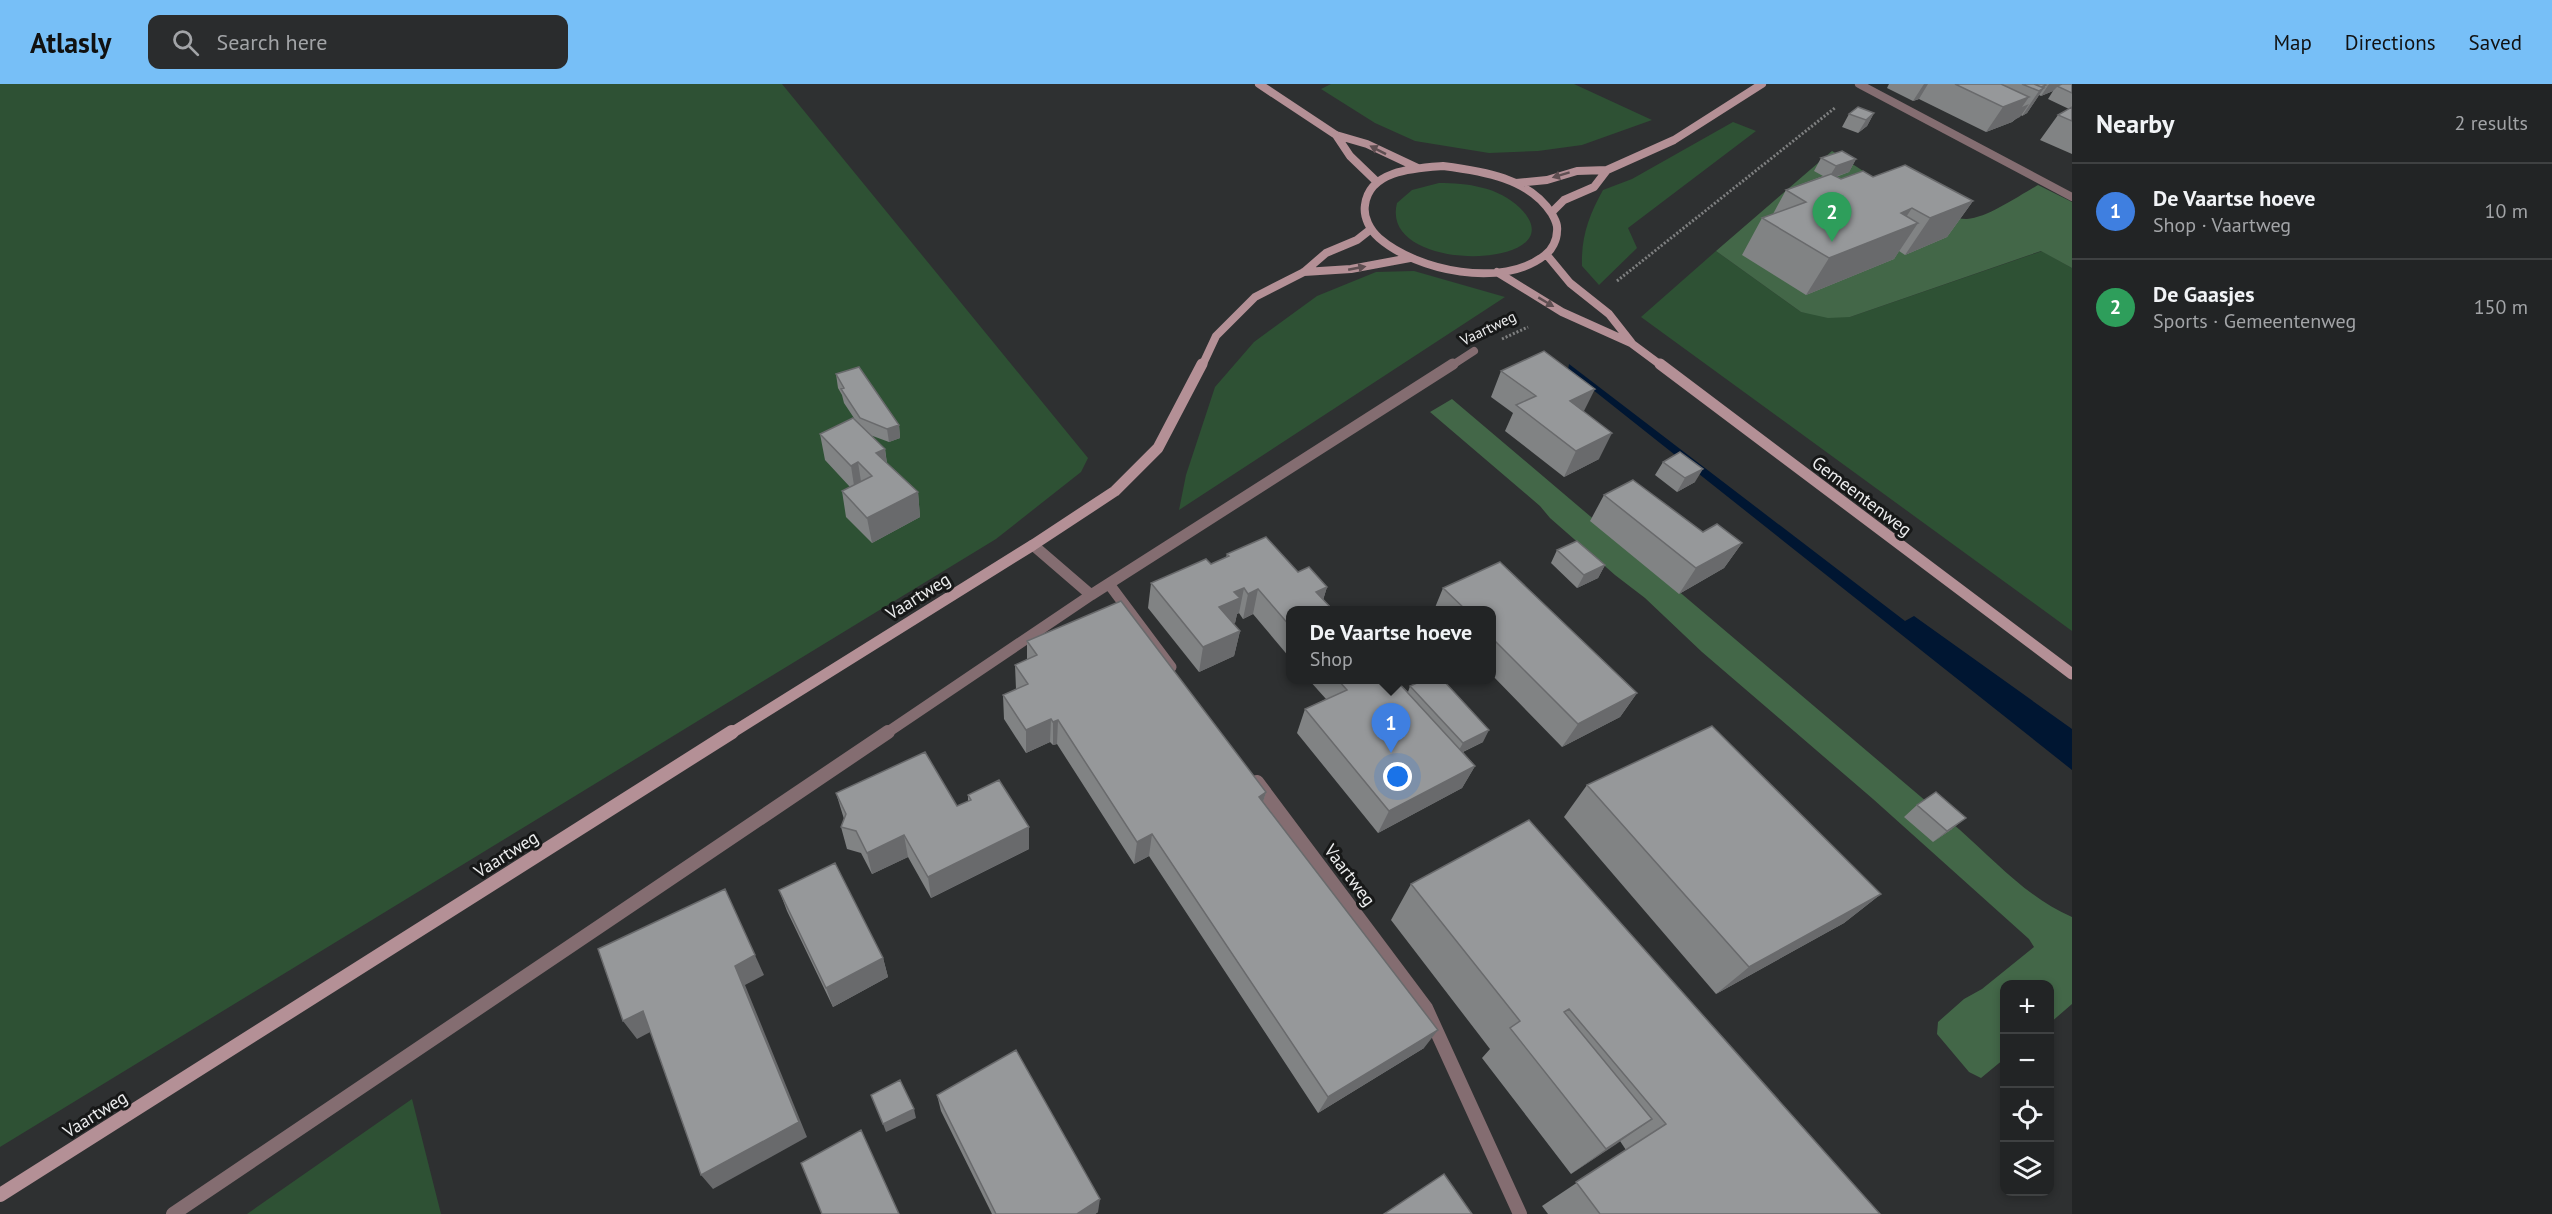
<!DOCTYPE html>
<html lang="en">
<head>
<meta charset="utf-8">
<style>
	:root { --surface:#222425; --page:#2a2c2d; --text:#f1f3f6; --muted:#a2a4a7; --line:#3f4142; --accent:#77bff7 }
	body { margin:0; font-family:"PT Sans",sans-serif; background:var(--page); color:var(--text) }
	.controls { position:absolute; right:18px; bottom:18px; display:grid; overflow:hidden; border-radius:12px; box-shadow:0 3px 9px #0003 }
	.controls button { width:54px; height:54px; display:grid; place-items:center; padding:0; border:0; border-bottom:2px solid var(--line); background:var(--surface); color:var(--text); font:30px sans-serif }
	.you { position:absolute; left:1398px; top:693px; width:21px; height:21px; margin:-15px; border:4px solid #fff; border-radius:50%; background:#1a73e8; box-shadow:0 0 0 9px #1a73e833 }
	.badge { display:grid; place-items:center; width:39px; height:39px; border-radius:50%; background:var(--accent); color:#fff; font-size:20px; font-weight:700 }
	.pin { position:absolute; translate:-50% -50px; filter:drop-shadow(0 2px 3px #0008) }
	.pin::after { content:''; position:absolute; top:32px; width:21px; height:18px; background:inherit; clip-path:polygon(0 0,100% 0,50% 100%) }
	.popup { position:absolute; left:1286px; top:522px; width:210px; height:78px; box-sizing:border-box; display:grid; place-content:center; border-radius:12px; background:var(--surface); filter:drop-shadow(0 2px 4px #0005); font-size:20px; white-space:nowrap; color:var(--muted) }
	.popup b { font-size:22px; color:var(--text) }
	.popup::after { content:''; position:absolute; left:50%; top:100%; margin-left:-12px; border:12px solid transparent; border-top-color:var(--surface) }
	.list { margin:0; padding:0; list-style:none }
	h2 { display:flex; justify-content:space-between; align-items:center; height:78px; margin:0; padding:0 24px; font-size:26px }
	h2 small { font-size:20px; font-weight:400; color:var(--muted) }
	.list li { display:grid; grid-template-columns:39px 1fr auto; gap:18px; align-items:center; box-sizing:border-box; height:96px; padding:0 24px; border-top:2px solid var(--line) }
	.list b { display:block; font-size:22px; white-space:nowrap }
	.list p { margin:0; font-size:20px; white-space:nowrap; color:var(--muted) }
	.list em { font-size:20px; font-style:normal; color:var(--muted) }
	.icon { flex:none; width:33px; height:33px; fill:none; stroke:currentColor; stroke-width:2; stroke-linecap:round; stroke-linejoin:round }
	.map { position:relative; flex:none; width:2072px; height:1130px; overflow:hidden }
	header { display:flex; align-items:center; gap:36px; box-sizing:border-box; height:84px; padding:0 30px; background:var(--accent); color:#111 }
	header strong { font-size:28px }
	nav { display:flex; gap:33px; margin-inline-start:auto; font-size:21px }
	.search { width:420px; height:54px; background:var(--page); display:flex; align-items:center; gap:15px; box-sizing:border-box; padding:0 21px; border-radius:12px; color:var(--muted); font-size:22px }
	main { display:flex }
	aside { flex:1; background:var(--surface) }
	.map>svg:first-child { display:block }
	.green { fill:#2e5134 }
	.forest { fill:#436748 }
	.water { fill:#001632 }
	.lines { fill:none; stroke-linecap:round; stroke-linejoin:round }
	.path { stroke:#7f8081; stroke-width:3; stroke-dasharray:2 2; stroke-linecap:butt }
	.street-far2 { stroke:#846d71; stroke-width:8 }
	.street-far1 { stroke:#846d71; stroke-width:11 }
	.street { stroke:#846d71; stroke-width:14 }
	.secondary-far2 { stroke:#b49096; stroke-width:8 }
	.secondary-far1 { stroke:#b49096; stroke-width:11 }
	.secondary { stroke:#b49096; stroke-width:14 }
	.wall { fill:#818384 }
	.shaded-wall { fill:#696a6c }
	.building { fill:#96989a; stroke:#696a6c; stroke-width:1.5 }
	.oneway { fill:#5e4e51 }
	.labels { text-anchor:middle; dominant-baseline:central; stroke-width:6; stroke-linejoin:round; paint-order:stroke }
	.far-street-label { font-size:15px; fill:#ecedee; stroke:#171818 }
	.street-label { font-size:18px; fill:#ecedee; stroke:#171818 }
</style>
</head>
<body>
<header>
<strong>Atlasly</strong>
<div class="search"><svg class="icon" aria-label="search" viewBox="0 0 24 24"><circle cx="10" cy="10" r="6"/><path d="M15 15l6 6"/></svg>Search here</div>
<nav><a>Map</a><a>Directions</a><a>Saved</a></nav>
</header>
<main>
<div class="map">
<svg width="2072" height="1130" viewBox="0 0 2072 1130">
	<rect width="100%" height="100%" fill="#2e3031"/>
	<path class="green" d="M0,0H782L1088,374L1081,388L996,455L0,1063Z
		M1331,0H1574L1652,36L1582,61L1538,67L1489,69L1415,57L1375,39L1321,5Z
		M1733,38L1756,47L1628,144L1637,164L1599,201L1582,182C1581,153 1589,131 1603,106L1632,95Z
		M1439,99C1467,99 1499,103 1520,124C1582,185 1378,193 1397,119L1412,106Z
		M1716,167L1801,228L1850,233L2042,167L2072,184V547L1641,233Z
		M1414,187L1505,213L1179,426L1186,391L1215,303L1254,258L1317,212L1376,188Z
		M412,1015L441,1130H247Z"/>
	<path class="forest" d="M1832,67C1863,86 1932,136 1967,135C1987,134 2020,111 2038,101L2072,118V184L2041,167L1850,233L1828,234L1801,228L1716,167Z
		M1452,315L1960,746C1995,777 2029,815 2072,833V920L2050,939V900H2004V975L1981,994L1969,988L1937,950L1938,938L1964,915L1982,905L2034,863L2029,855L1873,715L1702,568L1645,514L1615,491L1550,434L1540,422L1430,328Z"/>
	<path class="water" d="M1569,280L1905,537L1914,532L2072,645V686L1568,286Z"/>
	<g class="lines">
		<path class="path" d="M1617,197L1836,23
			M1502,255L1528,243"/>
		<path class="street-far2" d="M1859,0L2072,113
			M1451,282L1474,267"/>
		<path class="street-far1" d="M1033,461L1091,511
			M1109,500L1171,583
			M885,650L1091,511L1453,280"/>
		<path class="street" d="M1257,698L1426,924L1520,1130
			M173,1130L888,648"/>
		<path class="secondary-far2" d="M1259,0L1336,51L1367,60L1418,84
			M1336,51L1350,72L1377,98
			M1443,82C1482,87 1530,94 1552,130C1555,136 1558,140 1557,147C1557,156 1552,166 1545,171C1503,205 1417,187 1379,154C1370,146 1363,133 1365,121C1369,86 1415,84 1443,82Z
			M1516,99L1547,96L1577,87L1607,86L1674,56L1762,0
			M1552,128L1564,116L1594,103L1607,86
			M1546,170L1570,199L1609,230L1631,258
			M1304,188L1351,185L1410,174
			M1497,188L1562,228L1631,259L1662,282
			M1202,282L1216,252L1255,213L1304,188L1326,169L1357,156L1371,145"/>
		<path class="secondary-far1" d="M1660,280L2072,590
			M730,650L1033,461L1115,407L1158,364L1202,280"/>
		<path class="secondary" d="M0,1111L732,648"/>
	</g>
	<path class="wall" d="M1889,0H2060L2059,1L2072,0V70L2040,56L2058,31L2069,25L2048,15L2053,7L2041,12L2039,11L2027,29L2022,32L2021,31L2012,38L1986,48L1919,15L1913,17L1887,4Z
		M1874,29L1867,42L1858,49L1842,43L1849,30Z
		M1821,74L1856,75L1849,88L1836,93L1841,95L1873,93L1973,117L1947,153L1905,171L1899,167L1894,175L1806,211L1742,171L1762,134L1773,130L1786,106L1823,92L1814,87Z
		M1501,287L1584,328L1599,375L1564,393L1505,347L1513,329L1491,313Z
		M836,290L899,341L900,354L889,358L870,351L885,365L887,379L918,408L920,433L872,459L846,433L842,407L850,403L825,376L820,350L854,334L844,319L842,311L838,304Z
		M1663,378L1695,398L1677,408L1655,391Z
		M1604,411L1703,448L1742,459L1724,484L1679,510L1590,437Z
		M1557,466L1605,481L1598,494L1577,504L1551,479Z
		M1227,470L1298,488L1327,503L1323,516L1290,526V574L1253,530L1243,535L1239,529L1237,530L1235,539L1233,540L1240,547L1234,572L1199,588L1148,524L1151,499L1211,480L1226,473Z
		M1500,478L1637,609L1620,633L1562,663L1491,590V526H1434L1443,504Z
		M1027,557L1266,708L1263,718L1424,964L1318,1029L1149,772L1134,780L1057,660L1053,661L1050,658L1026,669L1004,635L1003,611L1016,605L1015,581L1027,576Z
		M1309,596H1396L1408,608L1410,602L1483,658L1463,668L1475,682L1462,704L1378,749L1297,649L1305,625L1326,615Z
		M1587,701L1881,810L1844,839L1716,910L1564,733Z
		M836,709L957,722L968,717V711L1029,743V765L931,814L908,773L872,790L861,769L847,765L841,743L844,735Z
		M1917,721L1952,745L1933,758L1904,733Z
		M1411,800L1880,1130H1548L1542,1122L1626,1066L1620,1057L1571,1090L1482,974L1490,965L1391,836Z
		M779,806L883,874L888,893L833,923L787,827Z
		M937,1011L1098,1128L1095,1130H992L941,1027Z"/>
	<path class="shaded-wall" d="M1924,0H1928L1919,15L1913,17Z
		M2049,0H2060L2053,7L2041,12Z
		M2046,1L2027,29L2022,32L2039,7L2036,6Z
		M2029,13L2022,23L2029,20L2020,33L2014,36L2012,38L1986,48L2003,23Z
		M1874,29L1867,42L1858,49L1866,36Z
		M1856,75L1849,88L1828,95L1836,82Z
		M1973,117L1947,153L1905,171L1930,134Z
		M1912,124L1897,147L1918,139L1894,175L1806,211L1829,174L1901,129Z
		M1595,305L1582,331L1570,317Z
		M899,341L900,354L889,358L887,345Z
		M1612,349L1599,375L1564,393L1576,367Z
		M885,365L888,391L876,369Z
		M858,378L862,404L855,408L851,382Z
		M1703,385L1695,398L1677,408L1685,394Z
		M918,408L920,433L872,459L867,434Z
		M1742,459L1724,484L1679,510L1696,484Z
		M1605,481L1598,494L1577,504L1584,491Z
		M1327,503L1320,526L1316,508Z
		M1244,504L1239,529L1237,530L1235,539L1215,548L1219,523L1234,508Z
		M1258,505L1253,530L1243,535L1248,510Z
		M1240,547L1234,572L1199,588L1203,563Z
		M1637,609L1620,633L1562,663L1578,640Z
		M1051,635L1050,658L1026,669V646Z
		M1058,636L1057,660L1053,661V638Z
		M1489,646L1483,658L1456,671L1463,659Z
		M1475,682L1462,704L1378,749L1389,727Z
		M1266,708L1259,731V713Z
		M1966,734L1952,745L1933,758L1947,747Z
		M1029,743V765L931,814L928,793Z
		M1152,750L1149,772L1134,780L1137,758Z
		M904,751L908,773L872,790L867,769Z
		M725,805L764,891L745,901L807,1053L713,1105L701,1091L735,882Z
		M1881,810L1844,839L1716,910L1749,883Z
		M883,874L888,893L833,923L826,904Z
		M643,927L656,945L637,955L623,937Z
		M1438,946L1424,964L1318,1029L1328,1013Z
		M914,1025L916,1034L886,1048L883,1040Z
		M1652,1035L1615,1061L1571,1090L1606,1065Z
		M1100,1115L1098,1128L1095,1130H1077Z"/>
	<path class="building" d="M1955,0H2001L2029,13L2003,23Z
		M2022,0H2034L2044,4L2039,7Z
		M2034,0H2044L2046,1L2041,3Z
		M2062,0H2072V9L2057,2Z
		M1858,23L1874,29L1866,36L1849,30Z
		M2072,23V37L2058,31Z
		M1842,67L1856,75L1836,82L1821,74Z
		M1905,81L1973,117L1930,134L1912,124L1901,129L1918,139L1829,174L1762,134L1806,118L1786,106L1831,90L1841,95L1863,87L1873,93Z
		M1544,267L1595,305L1570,317L1612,349L1576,367L1516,321L1536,312L1501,287Z
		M859,283L899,341L887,345L860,334L841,305L844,304L836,290Z
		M853,334L885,365L876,369L918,408L867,434L842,407L872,392L858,378L851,382L820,350Z
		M1680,368L1703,385L1685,394L1663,378Z
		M1633,396L1703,448L1717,440L1742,459L1696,484L1604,411Z
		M1266,453L1298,488L1309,483L1327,503L1316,508L1333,526H1290V542L1258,505L1248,510L1244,504L1234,508L1240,514L1219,523L1240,547L1203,563L1151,499L1206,475L1211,480L1229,472L1227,470Z
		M1577,457L1605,481L1584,491L1557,466Z
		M1500,478L1637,609L1578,640L1491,553V526H1466L1443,504Z
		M1121,517L1266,708L1259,713L1438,946L1328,1013L1152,750L1137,758L1058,636L1053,638L1051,635L1026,646L1003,611L1028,600L1015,581L1037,571L1027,557Z
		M1338,596H1396L1475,682L1389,727L1305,625L1347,606Z
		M1424,596H1443L1489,646L1463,659L1410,602Z
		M1712,642L1881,810L1749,883L1587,701Z
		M925,668L957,722L971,716L968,711L999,696L1029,743L928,793L904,751L867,769L856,747L841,743L846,730L836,709Z
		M1936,708L1966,734L1947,747L1917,721Z
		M1529,736L1880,1130H1600L1576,1098L1666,1040L1569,925L1564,928L1652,1035L1606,1065L1510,944L1520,937L1411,800Z
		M835,779L883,874L826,904L779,806Z
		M725,805L755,871L735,882L799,1038L701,1091L643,927L623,937L598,865Z
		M1016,966L1100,1115L1077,1130H996L937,1011Z
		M900,996L914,1025L883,1040L871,1011Z
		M861,1046L899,1130H822L801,1079Z
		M1444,1090L1472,1130H1384Z"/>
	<defs><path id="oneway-solid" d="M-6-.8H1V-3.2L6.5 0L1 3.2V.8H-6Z" transform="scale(1.5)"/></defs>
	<g class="oneway">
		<use href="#oneway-solid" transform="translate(1378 66) rotate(-153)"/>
		<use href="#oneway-solid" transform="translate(1561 91) rotate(163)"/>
		<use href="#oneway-solid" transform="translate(1357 184) rotate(-11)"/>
		<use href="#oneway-solid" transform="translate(1546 218) rotate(31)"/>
	</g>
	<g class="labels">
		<g class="far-street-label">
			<text transform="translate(1488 244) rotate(-26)">Vaartweg</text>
		</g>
		<g class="street-label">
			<text transform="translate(1862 412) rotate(37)">Gemeentenweg</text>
			<text transform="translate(918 512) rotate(-32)">Vaartweg</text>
			<text transform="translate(506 770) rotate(-32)">Vaartweg</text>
			<text transform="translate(1350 791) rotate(53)">Vaartweg</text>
			<text transform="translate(95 1030) rotate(-32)">Vaartweg</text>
		</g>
	</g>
</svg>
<div class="controls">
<button>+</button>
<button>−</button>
<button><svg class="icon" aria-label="locate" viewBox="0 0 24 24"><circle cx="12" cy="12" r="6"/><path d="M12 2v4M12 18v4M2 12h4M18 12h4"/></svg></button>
<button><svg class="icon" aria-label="layers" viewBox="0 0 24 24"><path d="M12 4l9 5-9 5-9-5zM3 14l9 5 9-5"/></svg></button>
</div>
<div class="you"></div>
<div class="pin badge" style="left:1391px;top:669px;background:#3f7fe0">1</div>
<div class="popup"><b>De Vaartse hoeve</b>Shop</div>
<div class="pin badge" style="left:1832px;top:158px;background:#2e9e5b">2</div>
</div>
<aside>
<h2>Nearby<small>2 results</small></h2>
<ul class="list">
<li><span class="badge" style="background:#3f7fe0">1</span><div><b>De Vaartse hoeve</b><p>Shop · Vaartweg</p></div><em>10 m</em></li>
<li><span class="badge" style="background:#2e9e5b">2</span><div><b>De Gaasjes</b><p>Sports · Gemeentenweg</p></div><em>150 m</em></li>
</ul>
</aside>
</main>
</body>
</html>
